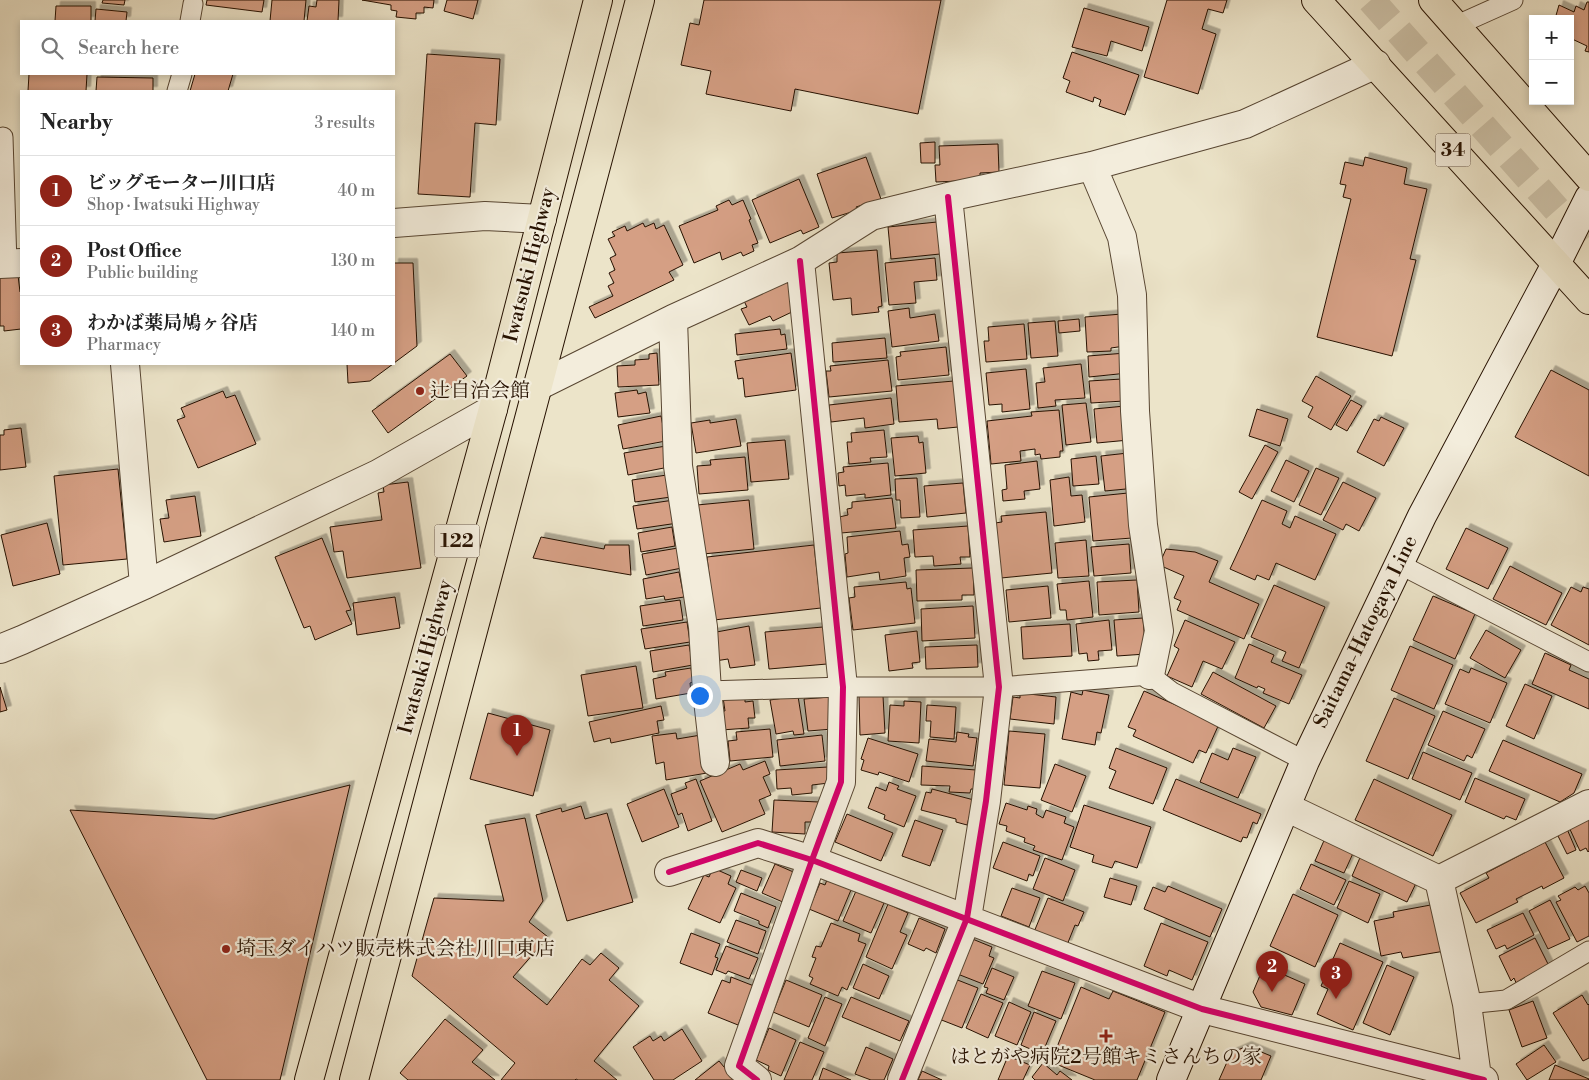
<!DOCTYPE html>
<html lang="en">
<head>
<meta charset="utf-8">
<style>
	:root { --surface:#fff; --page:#f6f6f6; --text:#222; --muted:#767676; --line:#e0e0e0; --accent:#8f2418 }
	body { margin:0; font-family:"Libre Bodoni","Noto Serif JP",serif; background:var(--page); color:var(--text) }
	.controls { position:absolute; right:15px; top:15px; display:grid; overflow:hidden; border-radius:0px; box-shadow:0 2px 8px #0003 }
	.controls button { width:45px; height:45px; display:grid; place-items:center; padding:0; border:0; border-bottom:1px solid var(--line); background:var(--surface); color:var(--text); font:25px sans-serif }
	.you { position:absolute; left:699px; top:695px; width:18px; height:18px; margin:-12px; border:4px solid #fff; border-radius:50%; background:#1a73e8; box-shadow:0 0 0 8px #1a73e833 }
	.badge { display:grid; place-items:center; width:32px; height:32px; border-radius:50%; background:var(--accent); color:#fff; font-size:16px; font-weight:700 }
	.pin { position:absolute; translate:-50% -41px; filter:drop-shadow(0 1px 2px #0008) }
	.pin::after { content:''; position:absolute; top:26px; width:18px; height:15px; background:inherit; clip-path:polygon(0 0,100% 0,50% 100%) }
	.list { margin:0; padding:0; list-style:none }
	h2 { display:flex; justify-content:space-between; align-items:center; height:65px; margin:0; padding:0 20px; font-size:21px }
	h2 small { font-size:16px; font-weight:400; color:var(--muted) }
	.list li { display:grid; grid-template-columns:32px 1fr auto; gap:15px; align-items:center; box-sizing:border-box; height:70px; padding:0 20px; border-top:1px solid var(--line) }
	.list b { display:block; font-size:19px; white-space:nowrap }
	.list p { margin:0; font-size:16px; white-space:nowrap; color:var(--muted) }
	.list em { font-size:16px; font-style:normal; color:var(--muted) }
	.icon { flex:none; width:28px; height:28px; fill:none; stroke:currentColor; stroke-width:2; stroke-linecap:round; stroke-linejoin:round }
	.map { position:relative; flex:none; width:1589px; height:1080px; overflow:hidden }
	.search { position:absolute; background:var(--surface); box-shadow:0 2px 8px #0003; left:20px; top:20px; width:375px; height:55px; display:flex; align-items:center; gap:12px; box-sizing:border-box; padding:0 18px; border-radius:0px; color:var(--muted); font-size:19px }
	.panel { position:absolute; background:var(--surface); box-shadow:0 2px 8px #0003; left:20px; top:90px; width:375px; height:275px; border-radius:0px }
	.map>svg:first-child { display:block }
	.building { fill:#d59f84; stroke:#261100; filter:url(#shadow) }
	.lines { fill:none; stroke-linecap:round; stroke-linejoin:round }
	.primary-tunnel { stroke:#cec4ab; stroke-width:28; stroke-dasharray:28 14; stroke-linecap:butt }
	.service-casing { stroke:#584632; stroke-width:21 }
	.minor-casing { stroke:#584632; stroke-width:30 }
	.secondary-casing { stroke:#261100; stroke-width:30 }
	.primary-casing { stroke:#261100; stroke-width:30 }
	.trunk-casing { stroke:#261100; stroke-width:30 }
	.service { stroke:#f3eddc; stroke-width:19 }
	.minor { stroke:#f3eddc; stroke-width:28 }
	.secondary { stroke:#f3eddc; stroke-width:28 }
	.primary { stroke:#ece4c9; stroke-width:28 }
	.trunk { stroke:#ece4c9; stroke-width:28 }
	.cycleway-casing { stroke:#f3eddc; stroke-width:9 }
	.cycleway { stroke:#d6006c; stroke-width:6 }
	.poi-dot { fill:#8f2418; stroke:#f3eddc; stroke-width:2 }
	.labels { text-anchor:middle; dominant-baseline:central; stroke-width:4.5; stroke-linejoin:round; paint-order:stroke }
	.shield { fill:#f3eddc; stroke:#645342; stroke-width:1 }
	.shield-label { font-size:19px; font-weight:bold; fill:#261100 }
	.street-label { font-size:20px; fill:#261100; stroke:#f3eddc }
	.poi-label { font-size:20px; fill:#261100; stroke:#f3eddc; text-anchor:start }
</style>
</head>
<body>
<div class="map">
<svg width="1589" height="1080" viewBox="0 0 1589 1080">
	<defs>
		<filter id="shadow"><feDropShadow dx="4.5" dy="-4.5" stdDeviation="0" flood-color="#0004"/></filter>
	</defs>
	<rect width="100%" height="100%" fill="#ece4c9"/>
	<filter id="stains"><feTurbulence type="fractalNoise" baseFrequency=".004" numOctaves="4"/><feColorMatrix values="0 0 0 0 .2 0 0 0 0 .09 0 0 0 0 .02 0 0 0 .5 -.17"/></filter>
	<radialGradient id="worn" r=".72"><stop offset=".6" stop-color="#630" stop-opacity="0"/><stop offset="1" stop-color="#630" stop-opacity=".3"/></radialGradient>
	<path class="building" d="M103,0H125L124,5L102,3Z
		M207,0H264L262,12L206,5Z
		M272,0H306L304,21H270Z
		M317,0H339L338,21H307L309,6L316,7Z
		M362,0H434L433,8L424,7V13H416V19L396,17L397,11L391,10V5Z
		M447,0H478L473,19L444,11Z
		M704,0H941L918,114L795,89L791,111L706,94L711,71L681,65L690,23L699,25Z
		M1167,0H1227L1223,13L1208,9L1202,29L1216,34L1198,94L1144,77Z
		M1587,2H1589V52L1585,51L1587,46L1570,38V19H1555L1559,5L1574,12L1576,6L1584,10Z
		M56,6H91V21H55Z
		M1084,8L1149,27L1142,51L1111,41L1107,56L1072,47Z
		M96,9L127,12L126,21H95Z
		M1072,52L1139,75L1125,115L1099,106L1101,100L1094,97L1093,102L1066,92L1070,81L1063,78Z
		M427,54L500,59L496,125L475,123L470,197L418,194Z
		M29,74H87L86,91H28Z
		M195,74H233L228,91H190Z
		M97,77L153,78V91H96Z
		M935,142V163H921L920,143Z
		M998,144L999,172L980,173V180L936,182L935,165H940L939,146Z
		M866,157L881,199L856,207L858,210L832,218L817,174Z
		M1365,157L1407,168L1404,184L1427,189L1410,259L1416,260L1392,356L1317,337L1351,199L1343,197L1346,185L1340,184L1345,162L1363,166Z
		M799,179L819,227L803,234L801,230L770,243L752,200Z
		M729,200L732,205L743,200L751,219L749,220L758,243L752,245L754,251L743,256L741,252L722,260L720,252L694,263L679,226L718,210L716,206Z
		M937,222L940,254L891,259L888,227Z
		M643,223L645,227L654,223L656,229L664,225L683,265L669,272L674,280L595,318L589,307L613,296L608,286L614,283L609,273L615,270L610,258L616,255L608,239L615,236L612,232L625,226L627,231Z
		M877,250L882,306L878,307L879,312L852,315L851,298L833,300L829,263L837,262V253Z
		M935,258L937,280L914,282L916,303L889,305L885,263Z
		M394,263H413L417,346L394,363Z
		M18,275L20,292H21V329L4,331V326H0V276Z
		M787,281L797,303L794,311L773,321L770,316L749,325L741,309L747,307L744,301Z
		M909,308L910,318L935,314L939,341L892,347L888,311Z
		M1122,314L1125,346L1111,348V351L1087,352L1085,317Z
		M1079,319L1080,331L1059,333L1058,321Z
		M1055,321L1058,356L1031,358L1028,323Z
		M1024,324L1027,359L986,362L984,341H989L988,327Z
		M780,329L781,335L785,334L787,349L737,355L735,334Z
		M885,338L887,358L833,362L832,343Z
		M946,347L949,375L898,380L896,357L901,356L900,352Z
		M657,353L659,385L618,387L617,366L635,365V360L649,359V354Z
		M791,353L796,390L745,397L743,378L738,379L735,361Z
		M1126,353L1128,373L1089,377L1088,356Z
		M450,354L467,376L388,433L372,411Z
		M888,360L892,391L829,397L826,371H831L830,366Z
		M347,364H393L370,381L348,383Z
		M1081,364L1085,398L1055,400L1056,406L1038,408L1036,383L1045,382L1043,368Z
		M1026,369L1030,409L1002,412V404L989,405L986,373Z
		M1551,370L1589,390V476L1515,437Z
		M1316,376L1351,396L1331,430L1308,417L1313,407L1302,401Z
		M1122,379L1124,401L1091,403L1089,381Z
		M954,381L958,427L938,429L937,419L899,422L896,386Z
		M637,390L638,394L646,392L650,413L618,417L615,393Z
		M223,391L226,398L235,395L256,444L198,468L177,420L185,417L181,408Z
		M891,398L894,424L865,428L864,418L831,422L829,405Z
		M1351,400L1362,406L1347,431L1336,425Z
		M1086,403L1091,442L1066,445L1062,405Z
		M1125,406L1129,440L1097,443L1094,409Z
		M1257,409L1288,419L1280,446L1249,436Z
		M1059,410L1063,451H1060V457L1041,459L1040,454L1035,455V449L1020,451L1021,461L991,464L987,421L1032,416L1031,412Z
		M661,416L666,441L623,449L618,425Z
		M1381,417L1404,428L1384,466L1357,452L1374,419L1379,421Z
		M736,419L741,446L696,453L691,423L710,420V423Z
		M21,428L26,467L0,470V435H4V430Z
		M884,430L887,457L870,458L871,462L849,464L847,442H852L851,433Z
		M918,436L919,443L923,442L926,473L895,476L891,438Z
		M785,440L789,479L751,482L747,443Z
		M1265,445L1278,452L1252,499L1239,492Z
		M666,446L669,467L628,475L624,453Z
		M1128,453L1131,483L1126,484V489L1105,491L1101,456Z
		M1096,456L1099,484L1073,486L1071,459Z
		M745,457L748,490L699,494L697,466L711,465L710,460Z
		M1286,460L1309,471L1294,502L1271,491Z
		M1037,461L1040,489L1024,491L1025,499L1003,501L1002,490L1007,489L1005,465Z
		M888,463L891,495L865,498V494L846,496L845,485L839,486L838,473L844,472L843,467Z
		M1316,468L1339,478L1321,515L1299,505Z
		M118,469L127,559L63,565L54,476Z
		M667,475L671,497L635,502L632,480Z
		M1069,477L1071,496L1082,495L1085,522L1054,526L1050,480Z
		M917,478L920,517L901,518L900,500H896L895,479Z
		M408,482L421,568L347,578L343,551L334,552L330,527L382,520L378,493L384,492L383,485Z
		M1343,482L1376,498L1359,531L1346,524L1343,530L1323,520Z
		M963,483L966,513L927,517L924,486Z
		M1128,493L1132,538L1093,541L1089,497Z
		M195,496L201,536L164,542L160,519L169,518L166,500Z
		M892,498L896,528L841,533L839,517L848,515L847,509L852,508V502Z
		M674,500L678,523L637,529L633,506Z
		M749,500L754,549L703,554L697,505Z
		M1262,500L1287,511L1282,524L1290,528L1295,516L1336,534L1315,580L1276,563L1269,580L1257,575L1255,580L1230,569Z
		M1046,512L1052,573L1001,578L995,523L1002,522L1001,516Z
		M47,523L60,574L13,586L1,535Z
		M968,526L970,557H960L961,564L934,566L933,556L915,557L913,530Z
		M672,527L675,546L641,552L638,533Z
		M1466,528L1508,548L1488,589L1446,569Z
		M900,531L902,545L908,544L910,557L904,558L906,576L880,580L879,572L847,577L845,554L848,553L847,537Z
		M541,537L604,549L605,545H629L631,575L533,558Z
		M322,538L351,610L346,611L352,624L315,640L310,626L304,628L275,557Z
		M1086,540L1089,576L1058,578L1055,543Z
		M1129,544L1131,573L1094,576L1091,547Z
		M814,545L821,608L714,620L707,557Z
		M678,548L682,568L646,575L642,554Z
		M1166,549L1195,552L1218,561L1209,582L1259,604L1244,639L1177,610L1181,601L1174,598L1184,576L1159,565Z
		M1510,566L1562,593L1546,625L1493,599Z
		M973,568L974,595H962V600L917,601L916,570Z
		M679,572L684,597L665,600L664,596L646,599L643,579Z
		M1137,580L1139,612L1099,615L1097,582Z
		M1089,581L1093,617L1067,620L1066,610H1060L1057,584Z
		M906,582L907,589L911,588L915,623L853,630L849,598L855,597L854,587Z
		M1274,585L1325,607L1299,668L1282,661L1286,652L1251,637Z
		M1048,586L1051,618L1009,622L1006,590Z
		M1571,587L1581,592L1583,587L1589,589V645L1551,625Z
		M1433,596L1475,614L1455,659L1413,640Z
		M395,597L400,628L357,635L353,603Z
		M680,600L683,620L643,626L640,606Z
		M973,606L975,638L922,641L921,609Z
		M1143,618L1146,654L1117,656L1114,620Z
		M1109,620L1112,650L1098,651L1099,660L1088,661L1087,653L1079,654L1076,624Z
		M1185,620L1235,642L1222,669L1203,661L1192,687L1167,676L1179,649L1174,646Z
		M687,622L690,642L645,649L641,629Z
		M1070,624L1072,656L1023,659L1021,627Z
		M749,626L755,665L730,668L728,659L715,661L711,633Z
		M823,627L827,664L769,669L765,632Z
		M1486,630L1521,650L1505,678L1470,658Z
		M917,631L920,662L912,663L913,668L889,671L885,635Z
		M1249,644L1274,655L1271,662L1302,675L1289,704L1263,693L1265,689L1258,686L1257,688L1235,678Z
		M689,645L693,665L653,672L650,651Z
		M977,645L978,667L926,669L925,647Z
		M1410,646L1453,665L1434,709L1391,690Z
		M1545,653L1571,665L1569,670L1589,679V709L1532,684Z
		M636,666L643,708L588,716L581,675Z
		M691,668L693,682L690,683L691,693L656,699L653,679L666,676L665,672Z
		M1471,668L1507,683L1490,723L1445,704L1460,669L1469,673Z
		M1213,672L1276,706L1264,728L1201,694Z
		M1525,684L1552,696L1534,739L1506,726Z
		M0,687L7,710L0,712Z
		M1083,690L1109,695L1101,733L1097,732L1095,745L1062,739L1071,692L1082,695Z
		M1144,691L1219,724L1206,753L1199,750L1193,763L1133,736L1136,730L1128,727Z
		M1020,693L1056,697L1054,724L1010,719L1013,697L1020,698Z
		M745,695V702L753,701L755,718H748L749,728L721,730L719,711H725L723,697Z
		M798,696L804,734L794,735L793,731L776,734L770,700Z
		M859,696H883L885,733L860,735Z
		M830,697L833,729L808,731L804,699Z
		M1394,698L1435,716L1408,779L1366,761Z
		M904,701L921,702L919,743L888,741L890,705L904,706Z
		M927,705L956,707L954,739L930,737L931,721H926Z
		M661,706L664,720L657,721L659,733L611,743L610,738L594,742L589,722Z
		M1443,711L1485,729L1472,758L1467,755L1464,761L1428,745Z
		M488,713L550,730L533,796L470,779Z
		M770,729L773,757L730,761L728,741L737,740L736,732Z
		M1009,731L1045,734L1040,788L1004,785Z
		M957,732L969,734L968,737L977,738L973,766L926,761L929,739L956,742Z
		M676,733L677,739L701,735L707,773L666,780L664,762L656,764L652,736Z
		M822,735L825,761L780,766L777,740Z
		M868,738L918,754L909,782L879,772L878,775L861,770L864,760L861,759Z
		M1503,740L1582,774L1574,793L1560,802L1489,771Z
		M1116,748L1167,768L1153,804L1109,788L1116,771L1109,768Z
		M1233,748L1256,757L1238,798L1200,782L1212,753L1228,760Z
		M1423,752L1472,773L1460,800L1412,779Z
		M765,761L770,774L763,777L771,795L759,800L765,814L722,832L700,781L740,764L743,770Z
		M1055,764L1086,776L1072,812L1041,800Z
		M922,766L976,770L974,789H971L970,793L949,792L950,786L921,785Z
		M828,767L829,783L812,785V793L792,795L791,788L777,789L776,770Z
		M1475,778L1525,799L1516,820L1506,816L1504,819L1465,802Z
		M696,779L712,821L688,831L682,813L678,815L671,794L687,788L685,783Z
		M1176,779L1261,814L1257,824L1253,822L1247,838L1243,837L1241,842L1163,810Z
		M1374,779L1452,815L1433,856L1355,820Z
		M889,782L899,786L897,789L916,796L904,827L884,819L885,815L868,808L876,787L886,791Z
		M350,785L280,1080H207L70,810L214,819Z
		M664,789L679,827L642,842L627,804Z
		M932,789L974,800L967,825L956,822V819L921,810L926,792L931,793Z
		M774,800L819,802L818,822H805V834L772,832Z
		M1006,803L1027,810L1028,806L1037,809L1036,814L1043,818L1046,810L1066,817L1064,823L1074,827L1062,860L1033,850L1035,846L1024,842L1025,838L1006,831L1007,826L999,824Z
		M1084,805L1151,827L1137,868L1115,861L1112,868L1092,862L1094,855L1070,847Z
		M581,806L585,819L607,813L633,902L567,921L536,815L561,808L562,812Z
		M847,814L893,833L881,861L835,842Z
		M1589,815V851L1588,852L1586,848L1580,851L1568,825Z
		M525,818L543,901L529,922L548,937L513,977L547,1005L582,959L590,965L601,953L619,968L609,980L639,1006L594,1061L617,1080H578L576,1079L575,1080H501L515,1063L412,976L434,898L504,901L485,825Z
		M915,820L943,830L930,866L902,856Z
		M1567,829L1576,850L1567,854L1557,834Z
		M1326,836L1355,849L1344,873L1315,861Z
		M1003,842L1040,856L1033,876L1029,874L1027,881L993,868Z
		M1545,842L1564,878L1543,889L1542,886L1516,899L1518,902L1476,923L1460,893L1489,878L1486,873Z
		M1362,853L1418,879L1407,902L1352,876Z
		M1045,858L1075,870L1063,901L1033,889Z
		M775,864L798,874L785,903L762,893Z
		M1311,864L1346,880L1334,905L1300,889Z
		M713,868L731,876L728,884L736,888L720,923L688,909L704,875L709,877Z
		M741,870L762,878L757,891L736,882Z
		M1110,878L1137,886L1131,905L1104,897Z
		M827,880L851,890L838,921L809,909L820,883L825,885Z
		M1349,881L1380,894L1368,923L1337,908Z
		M1168,886L1222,909L1210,937L1144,909L1153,887L1165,892Z
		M1585,886L1589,893V936L1577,942L1556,902L1561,900L1558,896L1575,887L1578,890Z
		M1012,888L1040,898L1029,927L1001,916Z
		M856,891L884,903L871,933L843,921Z
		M741,893L776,907L768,928L759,924V921L734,911Z
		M1293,894L1338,915L1315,967L1270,946Z
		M1048,898L1084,912L1078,926L1075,925L1067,945L1034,932Z
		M1550,900L1570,939L1548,949L1529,911Z
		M888,904L908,913L900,932L907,935L892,969L866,957Z
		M1436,904L1445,951L1403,958L1401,952L1381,956L1374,921L1394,917L1393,912Z
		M1523,913L1534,935L1507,949L1505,945L1496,949L1487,930Z
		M919,918L945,929L936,953L926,948L924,951L908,944Z
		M736,920L766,931L758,954L727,942Z
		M831,923L860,934L858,941L866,944L847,990L842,987L838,996L810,984L813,978L809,976L816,958L812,957L816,946L821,947Z
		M1161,923L1208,942L1192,980L1169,970L1167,976L1144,966Z
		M691,933L720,944L715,957L718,958L712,975L680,963Z
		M970,938L992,947L989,956L994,958L983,984L955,973Z
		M1535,938L1549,966L1517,985L1514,978L1511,981L1499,956Z
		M1340,943L1383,962L1353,1030L1317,1014L1328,989L1321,986Z
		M726,946L758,958L749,979L728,971L726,974L716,970Z
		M863,964L889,976L879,999L853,988Z
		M1387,965L1414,977L1390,1035L1363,1023Z
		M1264,966L1305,984L1292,1015L1261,1007L1253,992Z
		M992,968L1014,977L1004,1000L986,993L988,988L984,987Z
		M1042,971L1075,983L1061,1019L1028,1006Z
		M731,977L754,986L738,1025L708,1013L722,980L730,983Z
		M955,979L978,988L962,1028L939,1019Z
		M786,980L822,995L809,1027L773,1012Z
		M1081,987L1109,999L1113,991L1165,1012L1137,1080H1095L1051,1062Z
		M981,994L1003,1003L988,1038L966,1028Z
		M1582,995L1588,1005L1589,1004V1058L1583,1061L1553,1013Z
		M825,997L842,1004L825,1046L808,1038Z
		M851,997L909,1021L900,1041L842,1017Z
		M1533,1001L1547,1038L1522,1047L1509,1010Z
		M1009,1002L1031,1012L1017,1045L995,1036Z
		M1034,1012L1056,1021L1042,1054L1021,1045Z
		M445,1019L483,1050L472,1062L495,1080H408L400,1073Z
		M769,1028L796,1040L781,1076L768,1070L769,1066L756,1060Z
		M682,1029L702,1061L673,1080H654L633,1047L650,1036L653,1041L661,1036L664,1041Z
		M800,1042L824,1052L812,1080H784Z
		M1544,1045L1556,1062L1527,1080L1516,1064Z
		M1247,1046L1271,1056L1261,1080H1219L1231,1053Z
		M866,1047L893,1059L884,1080H871L855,1074Z
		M1008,1056L1030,1065L1023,1080H998Z
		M719,1061L735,1080H695Z
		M1043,1063L1057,1075L1060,1071L1072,1080H1035L1032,1077Z
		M1555,1065L1589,1079L1588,1080H1549Z
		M823,1068L851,1080H819Z
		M922,1071L942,1080H918Z"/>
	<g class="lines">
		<path class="primary-tunnel" d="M1371,0L1589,246"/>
		<defs>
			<path id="service" d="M190,21L193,4
				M1455,26L1513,0
				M177,91L182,74
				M3,137L7,264
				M1399,564L1589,662
				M707,691L843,687H999L1150,675L1172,692L1305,761
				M1467,1004L1506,1000L1589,951"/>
			<path id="minor" d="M1092,166L1122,237L1132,295L1135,411L1143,525L1159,631L1150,675
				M394,223L485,216L542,219
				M0,264L21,263
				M673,319L800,261L871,216L948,197L1092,166L1245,124L1376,64
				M125,364L144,585
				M538,386L673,319L678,466L703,627L707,691L715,762
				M0,649L22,640L144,585L378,474L493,409
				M1286,807L1439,880L1589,804
				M669,872L758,843L812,860L1202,1009L1484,1080
				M1439,880L1467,1004L1477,1077
				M757,1080L739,1066L812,860L841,782L843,687L800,261
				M902,1080L967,918L986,801L999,687L948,197"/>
			<path id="secondary" d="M1171,1080L1305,761L1422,516L1556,264L1589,198"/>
			<path id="primary" d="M1316,0L1589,300
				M1433,0L1589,177"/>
			<path id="trunk" d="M309,1080L493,409L598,0
				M354,1080L640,0"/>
		</defs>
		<use href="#service" class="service-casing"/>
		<use href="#minor" class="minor-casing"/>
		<use href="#secondary" class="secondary-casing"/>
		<use href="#primary" class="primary-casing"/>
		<use href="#trunk" class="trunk-casing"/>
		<use href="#service" class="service"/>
		<use href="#minor" class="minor"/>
		<use href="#secondary" class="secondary"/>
		<use href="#primary" class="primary"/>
		<use href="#trunk" class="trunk"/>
		<defs>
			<path id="cycleway" d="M669,872L758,843L812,860L1202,1009L1484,1080
				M757,1080L739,1066L812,860L841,782L843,687L800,261
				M902,1080L967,918L986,801L999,687L948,197"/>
		</defs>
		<use href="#cycleway" class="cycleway-casing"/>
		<use href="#cycleway" class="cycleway"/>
	</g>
	<g class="poi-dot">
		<circle cx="420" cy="391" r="5"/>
		<circle cx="226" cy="949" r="5"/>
		<path d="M1103.5 1028.5h5v5h5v5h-5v5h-5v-5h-5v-5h5z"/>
	</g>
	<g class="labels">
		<g class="shield">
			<rect x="1435.5" y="133.5" width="35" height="33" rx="4"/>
			<rect x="434.5" y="524.5" width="45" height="33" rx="4"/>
		</g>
		<g class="shield-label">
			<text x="1453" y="150">34</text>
			<text x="457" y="541">122</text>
		</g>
		<g class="street-label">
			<text transform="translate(530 265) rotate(-76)">Iwatsuki Highway</text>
			<text transform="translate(1366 632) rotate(-64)">Saitama-Hatogaya Line</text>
			<text transform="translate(426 657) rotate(-75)">Iwatsuki Highway</text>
		</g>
		<g class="poi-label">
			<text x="430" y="391">辻自治会館</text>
			<text x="236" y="949">埼玉ダイハツ販売株式会社川口東店</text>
			<text x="1106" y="1057" text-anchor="middle">はとがや病院2号館キミさんちの家</text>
		</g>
	</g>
	<rect width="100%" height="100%" filter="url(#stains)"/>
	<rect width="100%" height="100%" fill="url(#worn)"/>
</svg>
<div class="controls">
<button>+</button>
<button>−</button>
</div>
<div class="you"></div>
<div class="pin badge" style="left:517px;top:756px">1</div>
<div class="pin badge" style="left:1272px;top:992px">2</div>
<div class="pin badge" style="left:1336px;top:999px">3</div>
<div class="search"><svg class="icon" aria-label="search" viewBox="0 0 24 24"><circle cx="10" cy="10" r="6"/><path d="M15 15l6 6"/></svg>Search here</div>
<section class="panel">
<h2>Nearby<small>3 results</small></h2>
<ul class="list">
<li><span class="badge">1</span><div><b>ビッグモーター川口店</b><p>Shop · Iwatsuki Highway</p></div><em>40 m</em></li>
<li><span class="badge">2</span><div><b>Post Office</b><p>Public building</p></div><em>130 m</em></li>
<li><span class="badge">3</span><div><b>わかば薬局鳩ヶ谷店</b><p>Pharmacy</p></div><em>140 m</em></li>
</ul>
</section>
</div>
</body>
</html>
